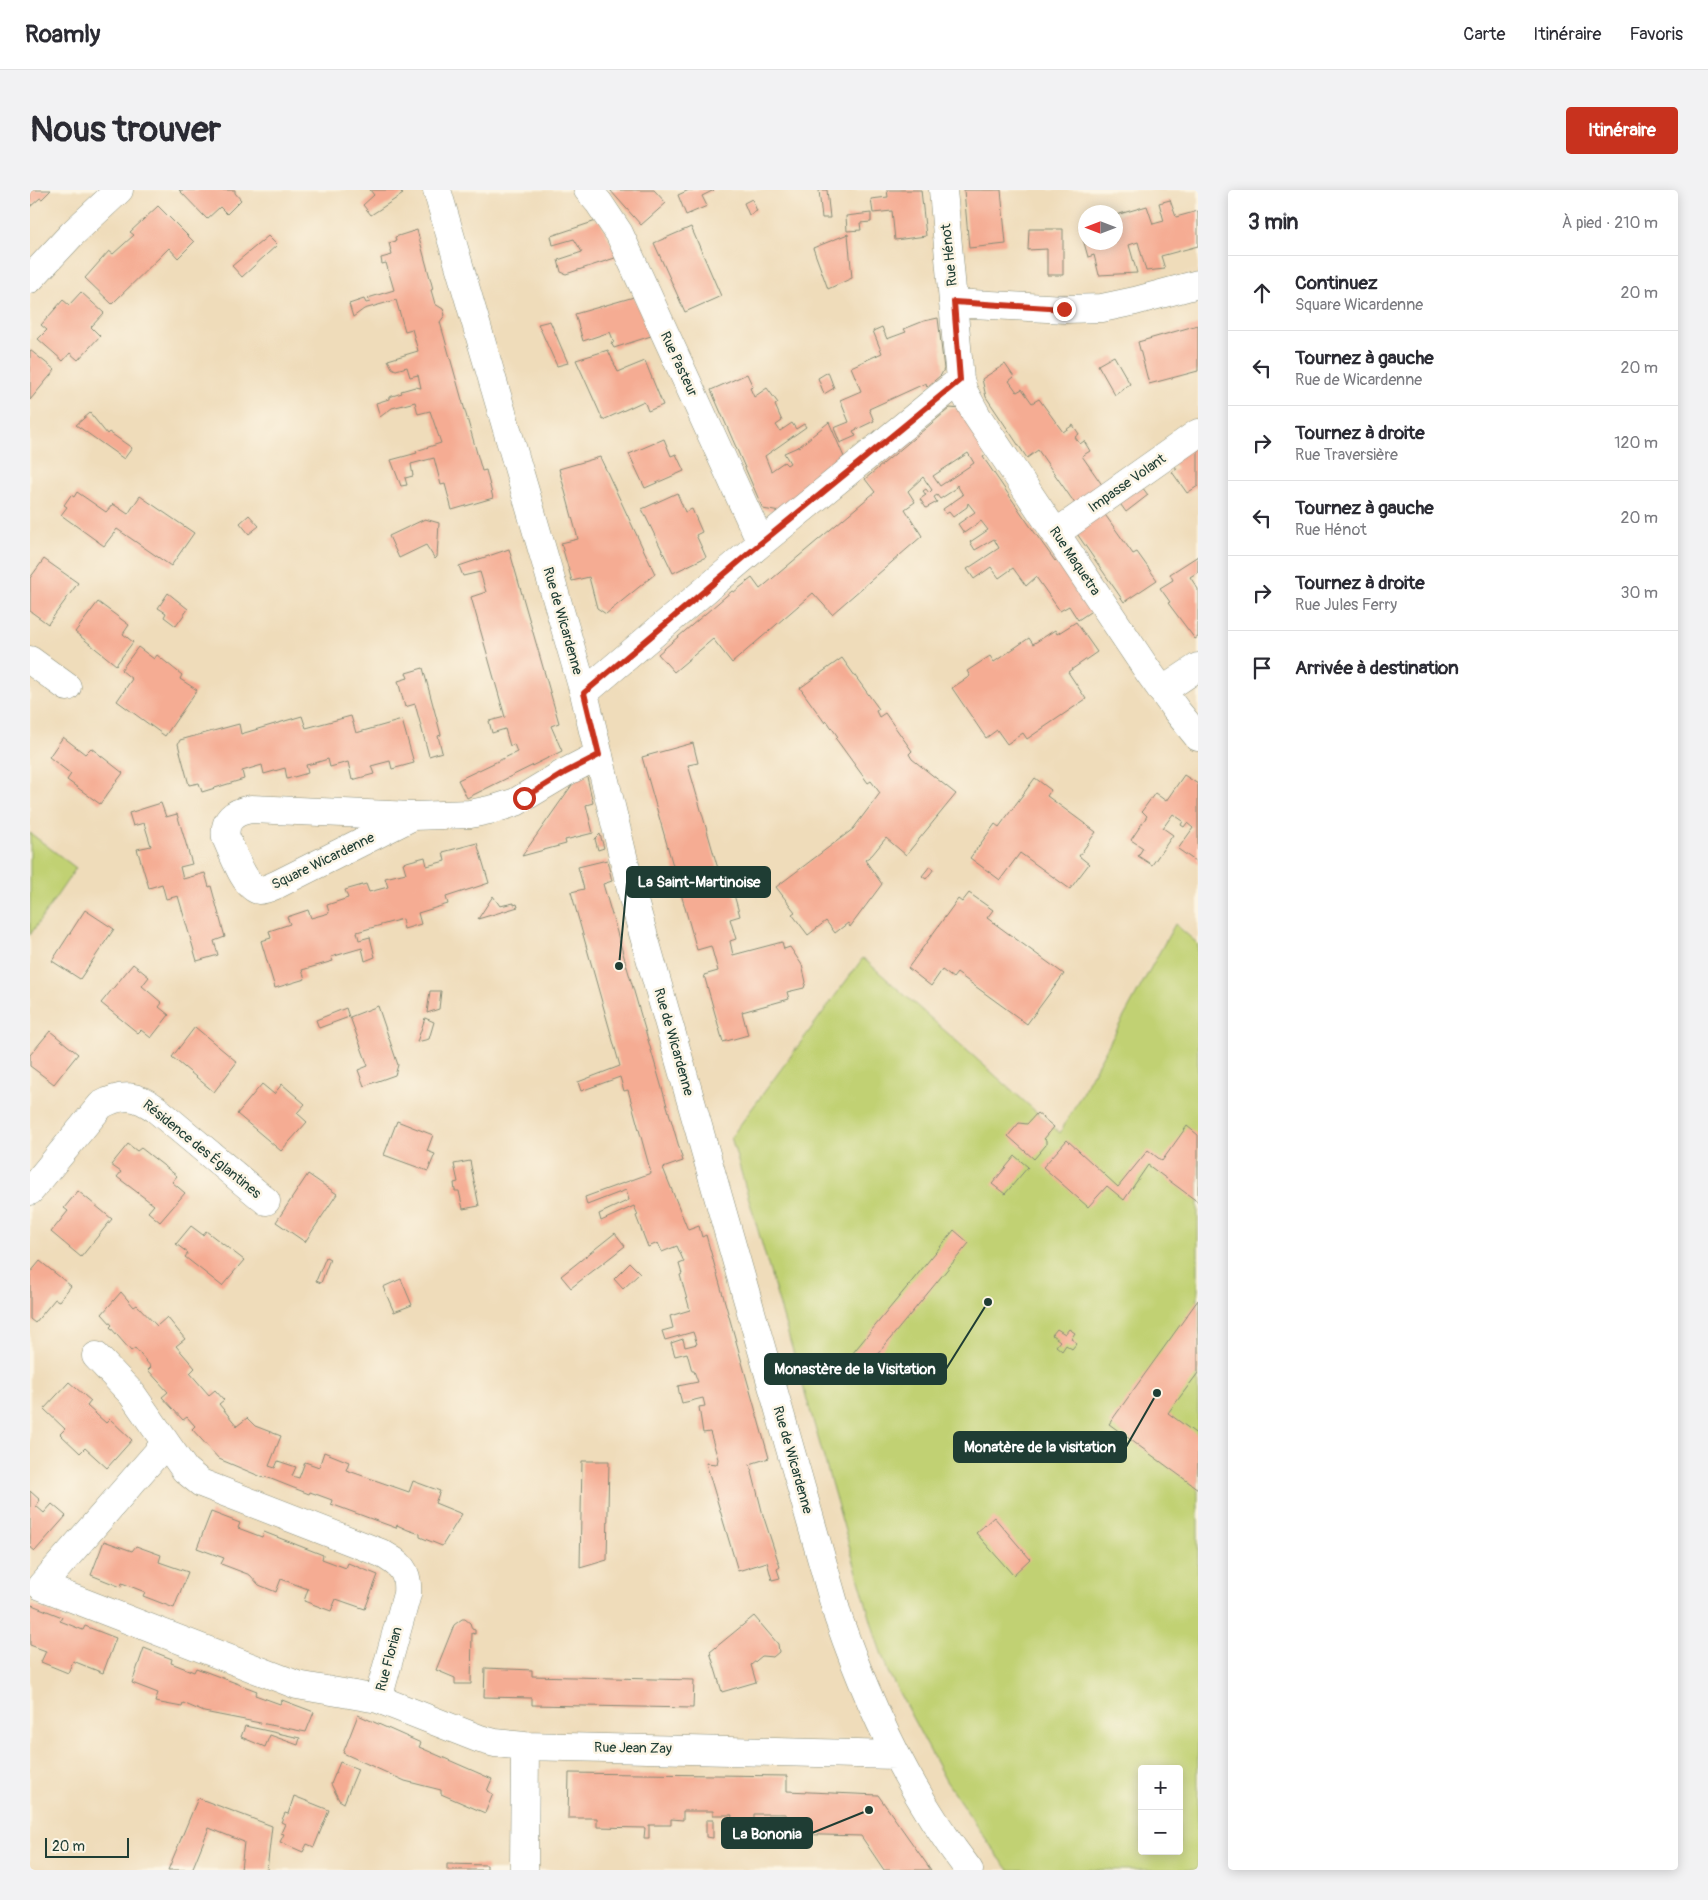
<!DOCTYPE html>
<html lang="fr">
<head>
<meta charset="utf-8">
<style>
	:root { --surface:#fff; --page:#f2f2f3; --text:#2b2b33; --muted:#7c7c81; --line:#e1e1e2; --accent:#c8321e }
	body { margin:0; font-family:Pangolin,sans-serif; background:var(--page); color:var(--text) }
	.controls { position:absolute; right:15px; bottom:15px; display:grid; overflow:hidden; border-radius:5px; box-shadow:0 2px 12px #0003 }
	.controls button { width:45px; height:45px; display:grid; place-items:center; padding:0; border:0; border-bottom:1px solid var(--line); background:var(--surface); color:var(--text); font:25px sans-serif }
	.compass { position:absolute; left:1048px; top:15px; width:45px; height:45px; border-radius:50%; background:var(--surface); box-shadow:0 2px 12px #0003; rotate:270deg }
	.scale { position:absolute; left:15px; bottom:12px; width:84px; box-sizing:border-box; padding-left:5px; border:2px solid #1f3d34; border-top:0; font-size:14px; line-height:18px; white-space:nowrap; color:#1f3d34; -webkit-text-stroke:4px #fcf5e5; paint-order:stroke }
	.stop { position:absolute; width:15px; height:15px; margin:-11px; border:4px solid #c8321e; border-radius:50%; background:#fff }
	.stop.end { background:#c8321e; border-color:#fff; box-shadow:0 1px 5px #0008 }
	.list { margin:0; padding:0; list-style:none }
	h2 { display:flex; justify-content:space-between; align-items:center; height:65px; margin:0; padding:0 20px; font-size:21px }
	h2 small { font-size:16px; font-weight:400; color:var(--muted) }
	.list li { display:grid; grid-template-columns:32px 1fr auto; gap:15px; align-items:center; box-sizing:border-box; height:75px; padding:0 20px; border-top:1px solid var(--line) }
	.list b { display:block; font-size:19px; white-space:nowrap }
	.list p { margin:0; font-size:16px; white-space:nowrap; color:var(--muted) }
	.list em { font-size:16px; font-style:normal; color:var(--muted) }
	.icon { flex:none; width:28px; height:28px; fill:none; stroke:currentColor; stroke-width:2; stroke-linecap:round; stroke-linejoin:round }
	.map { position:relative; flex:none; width:1168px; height:1680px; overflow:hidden; border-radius:5px }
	header { display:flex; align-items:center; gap:30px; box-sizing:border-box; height:70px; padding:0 25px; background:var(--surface); border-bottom:1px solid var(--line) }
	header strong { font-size:24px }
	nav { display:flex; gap:28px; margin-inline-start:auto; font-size:18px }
	.intro { display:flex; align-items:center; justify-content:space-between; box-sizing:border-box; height:120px; padding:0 30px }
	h1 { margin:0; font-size:35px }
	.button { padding:12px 22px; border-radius:5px; background:var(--accent); color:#fff; font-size:18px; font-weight:700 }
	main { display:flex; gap:30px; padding:0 30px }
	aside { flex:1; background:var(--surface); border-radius:5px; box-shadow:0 2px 12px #0003 }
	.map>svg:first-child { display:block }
	.green { fill:#c1d173; stroke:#708754; fill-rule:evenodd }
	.building { fill:#f5ac93; fill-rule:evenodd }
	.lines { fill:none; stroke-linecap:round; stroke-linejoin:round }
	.minor-casing { stroke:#878c77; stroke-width:29 }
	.minor { stroke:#fff; stroke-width:28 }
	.route { stroke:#c8321e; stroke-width:6 }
	.labels { text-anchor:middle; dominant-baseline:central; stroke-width:5; stroke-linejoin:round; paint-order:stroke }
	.street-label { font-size:14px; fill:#1f3d34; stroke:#fcf5e5 }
	.leader { fill:none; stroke:#1f3d34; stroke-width:2 }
	.callout-dot { fill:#1f3d34; stroke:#fcf5e5; stroke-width:2 }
	.callout { fill:#1f3d34; stroke:#1f3d34; stroke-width:2 }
	.callout-label { font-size:15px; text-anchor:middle; font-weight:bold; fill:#fff }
</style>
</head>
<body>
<header>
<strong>Roamly</strong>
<nav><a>Carte</a><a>Itinéraire</a><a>Favoris</a></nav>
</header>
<div class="intro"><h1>Nous trouver</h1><a class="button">Itinéraire</a></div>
<main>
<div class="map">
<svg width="1168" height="1680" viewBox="0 0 1168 1680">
	<rect width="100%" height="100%" fill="#fcf5e5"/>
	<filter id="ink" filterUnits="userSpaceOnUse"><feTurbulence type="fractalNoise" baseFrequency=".02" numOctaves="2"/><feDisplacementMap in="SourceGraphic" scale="10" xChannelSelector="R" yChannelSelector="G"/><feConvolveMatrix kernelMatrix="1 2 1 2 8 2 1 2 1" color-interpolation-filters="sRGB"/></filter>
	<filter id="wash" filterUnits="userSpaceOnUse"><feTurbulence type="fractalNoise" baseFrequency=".0096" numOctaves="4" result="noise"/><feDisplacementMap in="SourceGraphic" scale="20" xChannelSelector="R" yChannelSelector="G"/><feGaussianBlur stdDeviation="1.12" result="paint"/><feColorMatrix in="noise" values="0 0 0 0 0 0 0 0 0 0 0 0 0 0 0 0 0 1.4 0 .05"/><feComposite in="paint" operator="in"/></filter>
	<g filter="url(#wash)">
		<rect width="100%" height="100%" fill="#efdcba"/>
		<path class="green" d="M0,643L46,678L0,745Z
			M1145,734L1168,754V1680H979L967,1665L916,1591L858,1482L846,1448L701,947L833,768L1030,943ZM1112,1579H1149V1661H1112Z"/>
		<g id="blocks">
			<path class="building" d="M0,0H21L12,9L10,8L0,17Z
				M149,0H205V3L211,10L197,24L190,17L177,29Z
				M340,0H369L373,4L341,25L333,15L344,5Z
				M580,0H624L636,13L611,35Z
				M659,0H684L672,6L677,16L656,25L648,5Z
				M789,0H797L800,28H792Z
				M857,0H891L896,46L865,50L862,21L843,23L841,9L858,7Z
				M934,0H971L976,54L939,58Z
				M722,9L727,21L719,25L714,13Z
				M1140,10L1146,27L1168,21V56L1131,66L1135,79L1116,81L1108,52L1099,55L1107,83L1069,85L1064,65L1058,67L1049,35L1056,33V52H1086V25L1117,16L1123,34L1134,31L1129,13Z
				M128,16L164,52L148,68L139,58L82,114L55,88L79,61L83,64L104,45L100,42Z
				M841,23V32L830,33L831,40L817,41L816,26Z
				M569,30L588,67L536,84L531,82L528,70L552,62L544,49L523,55L521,46Z
				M661,37L691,106L655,122L624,53Z
				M999,39H1033V85H1017V59L998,60Z
				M387,40L403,99L401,100L405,114L413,119L415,125L410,132L452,281L456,280L463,308L422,320L415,294L411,295L404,268L381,274L383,286L375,288L377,295L371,296L361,270L387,263L386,261L411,253L400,221L388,224L385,212L362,218L350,227L346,213L359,209V207L372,203L371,201L385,197L391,198L388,185L380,187L377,177L366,180L362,178L358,170L388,161L382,139L375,141L366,110L334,119L323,127L319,114L334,109L336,113L340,112L338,108L364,100L356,73L352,74L351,68L362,65L359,53L366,51L365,47Z
				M818,44L822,88L798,99L783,58Z
				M238,46L247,55L212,87L202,76Z
				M51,102L74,123L61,137L70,146L48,170L40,163L33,171L8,149L17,140L11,135L33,110L39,115Z
				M604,107L621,146L584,158L581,153L584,152L580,142L553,151L545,124Z
				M908,128L914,179L911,185L897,197L896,193L839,219L844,231L823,241L826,246L810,253L804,238L819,232L810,210L831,201L821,177L852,163L843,141L852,137L857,149L876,142L874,139L894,131Z
				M520,131L538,173L527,176L508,134Z
				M1168,135V181L1119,194L1108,152Z
				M0,160L25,180L0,210Z
				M578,160L588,182L615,171L633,215L618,221L615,213L612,212L573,230L546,170Z
				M1084,166L1100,194L1085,205L1068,175Z
				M975,174L984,187L979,191L987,202L992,199L1002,213L1009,209L1033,242L1043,235L1049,244L1045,247L1050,254L1054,251L1060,261L1052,266L1075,299L1048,318L1008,260L997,268L956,207L952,189Z
				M798,182L804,198L794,204L788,188Z
				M717,184L723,197L720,198L724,207L737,198L748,213L745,215L752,231L746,235L750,241L762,233L766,239L774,234L776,237L735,266L741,281L754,272L757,275L760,273L754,263L770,256L799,232L814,267L750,322L733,319L681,200Z
				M920,218L931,219L960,262L953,267L1000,336L1025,371L1030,366L1066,418L1048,430L1039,416L1030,421L1006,387L996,396L983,378L969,388L961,377L944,389L937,379L969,358L964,349L945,360L940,352L958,340L951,331L934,343L928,334L945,322L938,313L937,317L923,327L919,322L916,324L913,319L933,305L927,295L924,300L910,309L907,305L904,307L907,312L896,318L890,309L896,305L893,301L896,299L899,303L902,300L893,287L878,301L885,312L875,319L892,346L802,424L783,403L702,473L683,449L644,482L628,464L702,401L704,402L722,388L730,399L845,302L835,289ZM938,263L944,273L910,296L903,286Z
				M60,223L77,244L79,242L102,258L94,269L46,235Z
				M634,249L641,266L646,264L654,281L615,298L599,264Z
				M1168,252V296L1157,303L1142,282L1147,279L1141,271Z
				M570,267L625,384L576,424L567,418L559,387L542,391L531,353L548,349L529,279Z
				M1109,293L1118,305L1096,322L1086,308Z
				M47,302L76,322L83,314L98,324L110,306L164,343L141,376L87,339L74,356L31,325L37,317L34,315L41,305L44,307Z
				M647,303L655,322L662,319L672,342L666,345L676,367L643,383L612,319Z
				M1071,319L1103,364L1107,362L1127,390L1094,412L1043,338Z
				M219,325L229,336L219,344L210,333Z
				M395,329L409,333L407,367L405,369L396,355L369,368L359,346Z
				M479,359L529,533L521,536L532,561L437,608L428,590L487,562L484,554L480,556L475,539L462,543L459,531L475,527L441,407L456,402L450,382L433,386L429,376Z
				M1168,366V382L1160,387L1168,399V447L1165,449L1138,413L1140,412L1130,398L1143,390L1140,384Z
				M14,369L48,393L18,434L0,421V388Z
				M138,403L158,419L146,436L134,427L136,423L128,418Z
				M68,412L99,435L93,444L103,452L86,475L45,442Z
				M1046,432L1067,462L1038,482L1056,509L997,549L993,543L977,554L967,540L956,548L922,498L940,486L937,481L960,466L964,472L999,448L1003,454L1025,440L1027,444Z
				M108,457L124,469L127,465L152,485L150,489L167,500L135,546L87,511L102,489L91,480Z
				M812,468L849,519L846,521L849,527L855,523L882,561L879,564L882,569L926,604L876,665L856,648L842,665L835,670L852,694L820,737L818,733L805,743L796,731L778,745L762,724L765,722L746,697L823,639L850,603L841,591L838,593L806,549L808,547L797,531L795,533L770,498Z
				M393,478L411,545L408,546L412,562L399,566L385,514L375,517L368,491L378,488L376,483Z
				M272,526L276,538L321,526L326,543L372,530L384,573L362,579L360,571L341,576L344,584L322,590L318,572L300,577L298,569L285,573L276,575L278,583L257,589L255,578L234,584L232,575L212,581L214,589L172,602L169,593L159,595L148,554L150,550L209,534L211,544Z
				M33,547L55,564L61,558L93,583L70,614L37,590L41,584L19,567Z
				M663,553L668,573L658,575L693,696L701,694L710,726L700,729L706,749L700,751L703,765L752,752L754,759L760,757L772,775L776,792L774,798L757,802L759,809L712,822L718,845L693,852L674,785L688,781L681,756L667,760L612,567Z
				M549,585L557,587L563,613L556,615L563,643L535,650L536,654L492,666Z
				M1154,585L1168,594V673L1148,659L1163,638L1157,633L1154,637L1151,635L1153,631L1143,624L1133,638L1143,645L1122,675L1108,666L1113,658L1101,650L1117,626L1112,621L1125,603L1136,611Z
				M1005,588L1021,600L1017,606L1066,642L1049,666L1059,674L1040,699L990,663L970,690L940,668L965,634L969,637Z
				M131,613L136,627L147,624L154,647L162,674L150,677L153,689L175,683L179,697L181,696L195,747L184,751L188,765L167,771L148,706L136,709L132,694L119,698L107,659L121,656L114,633L103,636L99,623Z
				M570,644L574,658L568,660L565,649Z
				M447,653L459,693L416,707L418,714L388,723L391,734L374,739L372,729L327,742L329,750L340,747L345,767L335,771L332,758L301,767L303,771L272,780L275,789L245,798L231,751L241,748L239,741L260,734L257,727L278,720L281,728L299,723L297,715L318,708L315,700L336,694L339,702L358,697L355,688L376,683L373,673L395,667L397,676L415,671L413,662Z
				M577,670L582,691L573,694L653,971L633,978L658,1040L669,1036L672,1047L676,1045L739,1268L720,1274L733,1325L750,1377L747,1379L750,1388L742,1390L737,1372L708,1381L676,1273L687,1274L688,1269L680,1242L673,1243L669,1217L675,1216L673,1208L652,1213L649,1202L648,1196L668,1192L664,1181H662L657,1163L645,1166L641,1153L653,1149L655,1157L667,1154L663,1142L635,1150L632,1141L643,1138L640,1126L660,1120L650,1085L652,1084L649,1074L654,1072L647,1056L632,1062L628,1053L618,1057L606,1026L608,1025L604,1016L571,1031L569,1024L599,1010L596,1000L557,1015L555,1007L621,983L598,900L594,901L590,887L551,901L548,892L590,876L541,702L554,699L548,677Z
				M900,676L904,679L896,689L892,686Z
				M939,703L963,720L957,728L1034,784L997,834L927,783L923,788L912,780L901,796L878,778L928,709L932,712Z
				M463,706L470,716L484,713V715L487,714L488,717L448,729Z
				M55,720L84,739L50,789L22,771Z
				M103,774L119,787L112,796L132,813L129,817L139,825L121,848L111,840L108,843L71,813Z
				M400,801H411L409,819L397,823Z
				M348,816L368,875L365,885L334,896L328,880L338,876L320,827Z
				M316,818L319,827L289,838L286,830Z
				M395,828L404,832L399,849L387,852Z
				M165,837L207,872L184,902L142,867Z
				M20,841L48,864L24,894L0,876V865Z
				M232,894L244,904L252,894L275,914L267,923L277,932L251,961L207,924Z
				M1007,923L1024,937L1014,949L1016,950V955L1004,969L978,946L989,933L997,934Z
				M367,931L403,945L397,961L405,964L398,981L354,965Z
				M1157,936L1168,945V1012L1118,975L1094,1010L1077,996L1058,1017L1013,977L1037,950L1088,997L1118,960L1132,971Z
				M98,954L107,961L111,958L147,986L142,992L155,1003L130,1032L118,1022L124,1015L87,987L91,982L81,975Z
				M985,966L998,977L975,1004L962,994Z
				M440,971L449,1016L433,1019L429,1001H425L424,993L428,992L424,974Z
				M278,984L307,1004L275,1052L246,1032Z
				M48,1001L82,1029L51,1067L21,1042L38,1021L34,1018Z
				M161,1036L173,1045L176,1041L214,1070L192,1096L155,1067L158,1063L146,1054Z
				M924,1040L939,1053L837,1177L822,1164Z
				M585,1043L595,1056L541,1098L531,1086Z
				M296,1067L300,1069L291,1093L286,1091Z
				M10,1071L41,1096L29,1111L25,1109L5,1133L0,1129V1083Z
				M600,1073L610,1083L593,1099L584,1089Z
				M371,1089L382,1115L364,1122L353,1097Z
				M91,1102L104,1117L107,1115L127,1136L137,1127L155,1149L146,1156L165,1178L160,1183L179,1205L185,1200L194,1210L189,1214L207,1236L217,1228L225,1236L251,1246L239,1276L245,1278L248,1271L266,1277L262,1286L269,1288L275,1272L289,1277L294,1262L319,1272L316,1280L379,1302L383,1291L410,1301L405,1313L432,1324L412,1356L390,1347V1344L378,1340L367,1335L366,1338L301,1314L302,1310L280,1302L279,1304L236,1287L234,1288L189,1269L162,1239L165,1236L157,1227L153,1230L132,1207L138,1202L118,1180L121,1177L105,1158L101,1161L80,1137L82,1135L72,1124Z
				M1168,1110V1183L1138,1223L1168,1245V1299L1079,1234Z
				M1027,1139L1035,1144L1039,1139L1045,1143L1041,1149L1047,1153L1042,1159L1036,1155L1032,1161L1026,1156L1030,1151L1022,1145Z
				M39,1192L61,1211L57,1216L76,1233L80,1229L102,1250L77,1278L55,1258L50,1263L30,1244L35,1239L14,1219Z
				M552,1271H579L577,1370L550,1378Z
				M0,1301L10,1310L6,1316L14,1323L22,1314L36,1326L5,1361L0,1357Z
				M181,1322L210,1333L208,1338L232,1347L234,1342L293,1365L292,1369L316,1378L318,1373L348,1385L335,1419L306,1409L301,1421L274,1411L278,1399L251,1389L246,1402L229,1395L220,1385L191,1374L194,1368L167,1358Z
				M964,1327L1000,1369L983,1385L946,1343Z
				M74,1351L102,1361L106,1356L131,1365L129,1372L158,1382L144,1418L113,1406L115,1402L92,1393L91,1397L61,1385Z
				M2,1415L32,1427L30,1431L53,1440L55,1436L86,1448L73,1483L43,1471L38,1483L11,1472L16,1461L0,1455V1419Z
				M724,1426L748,1454L749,1462L743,1467L732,1466L721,1475L726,1492L692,1502L680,1462Z
				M432,1429H435L440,1433L442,1439L445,1440V1444L442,1443L441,1494H425V1488L406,1480L424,1435Z
				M114,1458L142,1469L141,1473L164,1482L166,1478L227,1501L225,1505L250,1514L252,1510L284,1522L276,1542L174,1522L153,1513L152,1517L125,1512L128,1503L102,1493Z
				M455,1478L502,1480V1486L664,1490L663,1518L502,1515V1508L454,1507Z
				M328,1525L391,1553L389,1557L462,1589L457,1601L463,1604L455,1623L411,1604V1600L375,1591L313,1563Z
				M215,1536L229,1539L270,1548L268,1555L240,1545L235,1557L211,1547Z
				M310,1572L328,1579L314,1613L309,1610L301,1594Z
				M539,1583L757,1586V1601L848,1605L901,1680H854L831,1646L756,1644V1624H724V1647H714L715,1650H708V1632L701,1631L702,1625H683V1621H653V1630L641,1629V1635H619V1648H614L615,1638L567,1637V1628H538Z
				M264,1606L299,1620L284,1657L277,1654L273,1662L250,1652L254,1644L251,1643L255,1634L251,1632L255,1623L258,1624Z
				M168,1608L242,1636L237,1680H211L214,1652L179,1638L162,1680H138Z
				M676,1630H683V1648L676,1647Z
				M417,1674L457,1675V1680H417Z"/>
		</g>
	</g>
	<g filter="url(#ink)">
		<use href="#blocks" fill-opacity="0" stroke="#878c77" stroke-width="1"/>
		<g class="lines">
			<defs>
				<path id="minor" d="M407,0L554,503L603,708L808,1427C839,1517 880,1604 939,1680
					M558,0L569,13L589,43L731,353
					M913,0L930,190L934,202L947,226L1118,481L1146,520L1168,547
					M0,89L42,44L89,0
					M923,113L1035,119L1072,118L1105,111L1168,94
					M1026,343L1168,243
					M0,470L37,497
					M1132,501L1168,477
					M554,503L731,353L930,190
					M383,626L248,694C243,696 236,700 229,700C215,699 202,660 196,648C193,630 204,622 221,619L383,626L440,624L464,619L486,612L536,582L569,565
					M0,1001L71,915C92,903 107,905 126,919L236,1011
					M66,1166L102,1204L136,1253
					M348,1509L377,1404C379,1380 370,1374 351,1363L171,1293L155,1280L136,1253L11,1396L267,1495L348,1509L450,1549L465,1553L495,1556L866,1565
					M494,1680L495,1556"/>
			</defs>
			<use href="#minor" class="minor-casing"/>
			<use href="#minor" class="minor"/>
		</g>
	</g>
	<g class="lines" filter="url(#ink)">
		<path class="route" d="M494,608L536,582L569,565L554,503L731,353L930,190L924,112L1034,119"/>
	</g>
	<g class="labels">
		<g class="street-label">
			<text transform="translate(919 65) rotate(-96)">Rue Hénot</text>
			<text transform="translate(649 174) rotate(65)">Rue Pasteur</text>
			<text transform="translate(1097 293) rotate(-35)">Impasse Volant</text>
			<text transform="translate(1045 371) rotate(56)">Rue Maquetra</text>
			<text transform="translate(533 431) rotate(74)">Rue de Wicardenne</text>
			<text transform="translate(293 671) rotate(-26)">Square Wicardenne</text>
			<text transform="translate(644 852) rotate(74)">Rue de Wicardenne</text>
			<text transform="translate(172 959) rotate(39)">Résidence des Églantines</text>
			<text transform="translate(763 1270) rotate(74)">Rue de Wicardenne</text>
			<text transform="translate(359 1469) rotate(-75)">Rue Florian</text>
			<text transform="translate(603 1558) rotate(1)">Rue Jean Zay</text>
		</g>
	</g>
	<path class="leader" d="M589 776L597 692M958 1112L916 1179M1127 1203L1096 1257M839 1620L782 1643"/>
	<g class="callout-dot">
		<circle cx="589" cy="776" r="5"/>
		<circle cx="958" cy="1112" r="5"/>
		<circle cx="1127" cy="1203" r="5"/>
		<circle cx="839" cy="1620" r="5"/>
	</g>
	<g class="callout">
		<rect x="597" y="677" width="143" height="30" rx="5"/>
		<rect x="735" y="1164" width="181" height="30" rx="5"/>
		<rect x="924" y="1242" width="172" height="30" rx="5"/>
		<rect x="692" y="1628" width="90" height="30" rx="5"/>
	</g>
	<g class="callout-label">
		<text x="669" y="697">La Saint-Martinoise</text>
		<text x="825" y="1184">Monastère de la Visitation</text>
		<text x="1010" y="1262">Monatère de la visitation</text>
		<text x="737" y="1649">La Bononia</text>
	</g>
</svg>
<div class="controls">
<button>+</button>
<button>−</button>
</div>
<svg class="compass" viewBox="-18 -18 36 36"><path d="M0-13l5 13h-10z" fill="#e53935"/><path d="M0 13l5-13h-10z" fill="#7c7c81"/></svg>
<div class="scale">20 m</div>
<div class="stop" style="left:494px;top:608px"></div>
<div class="stop end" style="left:1034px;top:119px"></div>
</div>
<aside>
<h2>3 min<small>À pied · 210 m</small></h2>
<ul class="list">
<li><svg class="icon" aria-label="ahead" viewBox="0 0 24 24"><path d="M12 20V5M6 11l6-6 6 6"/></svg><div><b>Continuez</b><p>Square Wicardenne</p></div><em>20 m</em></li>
<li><svg class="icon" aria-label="left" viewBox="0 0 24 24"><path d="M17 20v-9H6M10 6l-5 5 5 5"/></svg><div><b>Tournez à gauche</b><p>Rue de Wicardenne</p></div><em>20 m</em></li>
<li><svg class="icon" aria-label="right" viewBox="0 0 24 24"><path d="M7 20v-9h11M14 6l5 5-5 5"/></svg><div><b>Tournez à droite</b><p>Rue Traversière</p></div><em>120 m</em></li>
<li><svg class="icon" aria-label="left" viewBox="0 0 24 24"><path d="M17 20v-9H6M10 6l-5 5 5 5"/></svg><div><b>Tournez à gauche</b><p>Rue Hénot</p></div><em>20 m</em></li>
<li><svg class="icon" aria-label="right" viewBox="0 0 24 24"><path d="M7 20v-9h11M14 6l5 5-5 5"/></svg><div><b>Tournez à droite</b><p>Rue Jules Ferry</p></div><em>30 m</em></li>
<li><svg class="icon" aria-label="arrive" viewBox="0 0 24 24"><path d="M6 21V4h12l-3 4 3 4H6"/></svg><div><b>Arrivée à destination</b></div></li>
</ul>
</aside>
</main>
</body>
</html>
